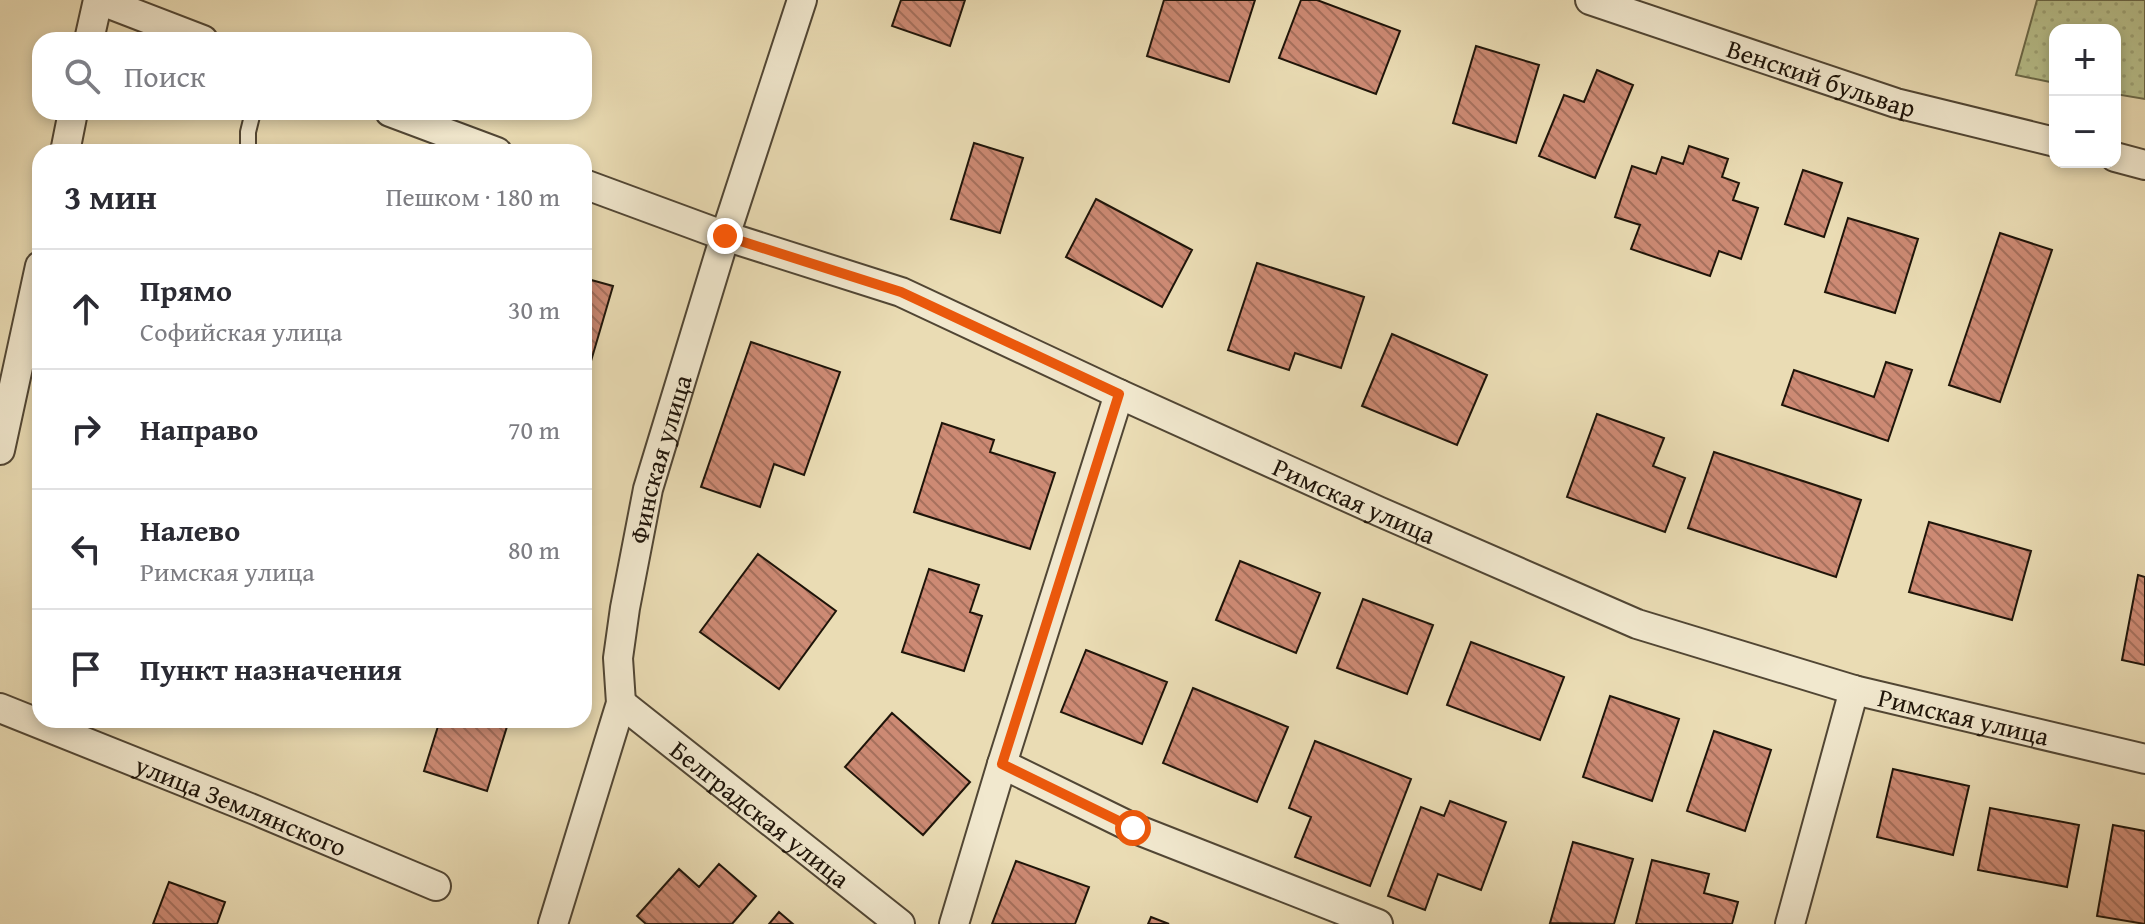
<!DOCTYPE html>
<html lang="ru">
<head>
<meta charset="utf-8">
<style>
	:root { --surface:#fff; --page:#f2f2f3; --text:#2b2b33; --muted:#7c7c81; --line:#e1e1e2 }
	body { margin:0; font-family:"Gentium Book Plus",serif; background:var(--page); color:var(--text) }
	.controls { position:absolute; right:24px; top:24px; display:grid; overflow:hidden; border-radius:16px; box-shadow:0 4px 12px #0003 }
	.controls button { width:72px; height:72px; display:grid; place-items:center; padding:0; border:0; border-bottom:2px solid var(--line); background:var(--surface); color:var(--text); font:40px sans-serif }
	.stop { position:absolute; width:24px; height:24px; margin:-18px; border:6px solid #ea580c; border-radius:50%; background:#fff }
	.stop.end { background:#ea580c; border-color:#fff; box-shadow:0 2px 8px #0008 }
	.list { margin:0; padding:0; list-style:none }
	h2 { display:flex; justify-content:space-between; align-items:center; height:104px; margin:0; padding:0 32px; font-size:34px }
	h2 small { font-size:26px; font-weight:400; color:var(--muted) }
	.list li { display:grid; grid-template-columns:52px 1fr auto; gap:24px; align-items:center; box-sizing:border-box; height:120px; padding:0 32px; border-top:2px solid var(--line) }
	.list b { display:block; font-size:30px; white-space:nowrap }
	.list p { margin:0; font-size:26px; white-space:nowrap; color:var(--muted) }
	.list em { font-size:26px; font-style:normal; color:var(--muted) }
	.icon { flex:none; width:44px; height:44px; fill:none; stroke:currentColor; stroke-width:2; stroke-linecap:round; stroke-linejoin:round }
	.map { position:relative; flex:none; width:2145px; height:924px; overflow:hidden }
	.search { position:absolute; background:var(--surface); box-shadow:0 4px 12px #0003; left:32px; top:32px; width:560px; height:88px; display:flex; align-items:center; gap:20px; box-sizing:border-box; padding:0 28px; border-radius:24px; color:var(--muted); font-size:30px }
	.panel { position:absolute; background:var(--surface); box-shadow:0 4px 12px #0003; left:32px; top:144px; width:560px; height:584px; border-radius:24px }
	.map>svg:first-child { display:block }
	.grass { fill:url(#grass-dots); stroke:#6b6a4a; stroke-width:2 }
	.building { fill:url(#building-back-hatch); stroke:#1e1409; stroke-width:2 }
	.lines { fill:none; stroke-linecap:round; stroke-linejoin:round }
	.lane-casing { stroke:#514634; stroke-width:18 }
	.street-casing { stroke:#514634; stroke-width:32 }
	.lane { stroke:#f1e8ce; stroke-width:14 }
	.street { stroke:#f1e8ce; stroke-width:28 }
	.route { stroke:#ea580c; stroke-width:10 }
	.labels { text-anchor:middle; dominant-baseline:central; stroke-width:7; stroke-linejoin:round; paint-order:stroke }
	.street-label { font-size:26px; fill:#1e1409; stroke:#f1e8ce }
</style>
</head>
<body>
<div class="map">
<svg width="2145" height="924" viewBox="0 0 2145 924">
	<defs>
		<pattern id="grass-dots" width="8" height="8" patternUnits="userSpaceOnUse" patternTransform="scale(2)"><rect width="8" height="8" fill="#b8c08c"/><path d="M2 2h.1M6 6h.1" fill="none" stroke="#9ea477" stroke-width="1.8" stroke-linecap="round"/></pattern>
		<pattern id="building-back-hatch" width="6" height="6" patternUnits="userSpaceOnUse" patternTransform="scale(2)"><rect width="6" height="6" fill="#cd8a74"/><path d="M-1 5l2 2M0 0l6 6M5-1l2 2" fill="none" stroke="#a6705d"/></pattern>
	</defs>
	<rect width="100%" height="100%" fill="#eadcb4"/>
	<filter id="stains"><feTurbulence type="fractalNoise" baseFrequency=".0025" numOctaves="4"/><feColorMatrix values="0 0 0 0 .2 0 0 0 0 .09 0 0 0 0 .02 0 0 0 .5 -.17"/></filter>
	<radialGradient id="worn" r=".72"><stop offset=".6" stop-color="#630" stop-opacity="0"/><stop offset="1" stop-color="#630" stop-opacity=".3"/></radialGradient>
	<path class="grass" d="M2037,0H2145V99L2115,94V30H2055V83L2016,75Z"/>
	<path class="building" d="M901,0H965L950,46L892,26Z
		M1164,0H1255L1229,82L1147,56Z
		M1301,0H1317L1400,31L1376,94L1279,58Z
		M1476,46L1539,65L1516,143L1453,123Z
		M1597,70L1633,85L1595,178L1539,156L1564,95L1584,102Z
		M974,143L1023,158L1000,233L951,219Z
		M1689,146L1728,159L1722,177L1739,183L1733,200L1758,208L1741,259L1719,251L1710,276L1631,249L1640,225L1615,217L1632,166L1656,174L1662,157L1683,164Z
		M1803,170L1842,183L1824,237L1785,224Z
		M1096,199L1192,250L1162,307L1066,257Z
		M1848,218L1918,239L1895,313L1825,292Z
		M2000,233L2052,250L2000,402L1949,385Z
		M1257,263L1364,297L1341,368L1295,353L1289,370L1228,350Z
		M584,278L613,286L584,385Z
		M1392,334L1487,375L1457,445L1362,406Z
		M751,342L840,372L804,475L774,464L760,507L701,487Z
		M1886,362L1912,370L1888,441L1782,405L1794,370L1874,397Z
		M1597,414L1664,438L1653,466L1685,478L1665,532L1567,497Z
		M942,423L994,440L990,452L1055,473L1030,549L914,512Z
		M1714,452L1861,500L1836,577L1688,528Z
		M1929,522L2031,551L2012,620L1909,592Z
		M758,554L836,611L779,689L700,632Z
		M1240,561L1320,593L1296,653L1216,620Z
		M929,569L979,585L970,612L982,616L964,671L902,652Z
		M2138,575L2145,577V665L2122,660Z
		M1363,599L1433,625L1407,694L1337,668Z
		M1471,642L1564,677L1540,740L1447,705Z
		M1086,650L1167,682L1142,744L1061,712Z
		M1193,688L1288,727L1257,802L1163,763Z
		M1610,696L1679,719L1652,801L1583,777Z
		M892,713L970,782L923,835L845,767Z
		M440,720H509L487,791L424,771Z
		M1714,731L1771,750L1745,831L1687,811Z
		M1315,741L1411,779L1370,886L1295,857L1311,817L1289,808Z
		M1893,769L1969,786L1953,855L1877,837Z
		M1450,801L1506,822L1481,890L1438,874L1425,910L1388,896L1421,807L1444,816Z
		M1990,808L2079,825L2067,887L1978,870Z
		M2113,825L2145,831V924L2097,916Z
		M1573,842L1633,859L1614,924L1550,923Z
		M1652,860L1709,874L1704,893L1738,902L1732,924H1636Z
		M1016,861L1089,887L1075,924H992Z
		M719,864L756,896L732,924H646L637,916L679,869L699,887Z
		M169,882L225,902L217,924H153Z
		M779,912L793,924H769Z
		M1151,917L1169,924H1148Z"/>
	<g class="lines">
		<defs>
			<path id="lane" d="M248,152V132L253,112"/>
			<g id="street">
				<path d="M99,0L203,40"/>
				<path id="s1" d="M1590,0L1896,103L2055,142"/>
				<path d="M89,40L98,0"/>
				<path d="M390,112L497,152"/>
				<path d="M65,152L73,112"/>
				<path d="M2115,157L2145,165"/>
				<path id="s2" d="M584,184L725,236L901,292L1119,394L1378,511L1637,624L1854,690L2145,759"/>
				<path d="M0,450L40,266"/>
				<path id="s3" d="M621,703L900,924"/>
				<path id="s4" d="M0,708L255,810L436,886"/>
				<path d="M1002,764L1133,828L1378,924"/>
				<path id="s5" d="M553,924L621,703L618,658L625,608L648,489L725,236L802,0"/>
				<path d="M954,924L1002,764L1119,394"/>
				<path d="M1790,924L1854,690"/>
			</g>
		</defs>
		<use href="#lane" class="lane-casing"/>
		<use href="#street" class="street-casing"/>
		<use href="#lane" class="lane"/>
		<use href="#street" class="street"/>
	</g>
	<g class="lines">
		<path class="route" d="M725,236L901,292L1119,394L1002,764L1133,828"/>
	</g>
	<g class="labels">
		<g class="street-label">
			<text stroke="none"><textPath href="#s1" startOffset="244">Венский бульвар</textPath></text>
			<text stroke="none"><textPath href="#s5" startOffset="480">Финская улица</textPath></text>
			<text stroke="none"><textPath href="#s2" startOffset="834">Римская улица</textPath></text>
			<text stroke="none"><textPath href="#s2" startOffset="1482">Римская улица</textPath></text>
			<text stroke="none"><textPath href="#s4" startOffset="260">улица Землянского</textPath></text>
			<text stroke="none"><textPath href="#s3" startOffset="178">Белградская улица</textPath></text>
		</g>
	</g>
	<rect width="100%" height="100%" filter="url(#stains)"/>
	<rect width="100%" height="100%" fill="url(#worn)"/>
</svg>
<div class="controls">
<button>+</button>
<button>−</button>
</div>
<div class="stop" style="left:1133px;top:828px"></div>
<div class="stop end" style="left:725px;top:236px"></div>
<div class="search"><svg class="icon" aria-label="search" viewBox="0 0 24 24"><circle cx="10" cy="10" r="6"/><path d="M15 15l6 6"/></svg>Поиск</div>
<section class="panel">
<h2>3 мин<small>Пешком · 180 m</small></h2>
<ul class="list">
<li><svg class="icon" aria-label="ahead" viewBox="0 0 24 24"><path d="M12 20V5M6 11l6-6 6 6"/></svg><div><b>Прямо</b><p>Софийская улица</p></div><em>30 m</em></li>
<li><svg class="icon" aria-label="right" viewBox="0 0 24 24"><path d="M7 20v-9h11M14 6l5 5-5 5"/></svg><div><b>Направо</b></div><em>70 m</em></li>
<li><svg class="icon" aria-label="left" viewBox="0 0 24 24"><path d="M17 20v-9H6M10 6l-5 5 5 5"/></svg><div><b>Налево</b><p>Римская улица</p></div><em>80 m</em></li>
<li><svg class="icon" aria-label="arrive" viewBox="0 0 24 24"><path d="M6 21V4h12l-3 4 3 4H6"/></svg><div><b>Пункт назначения</b></div></li>
</ul>
</section>
</div>
</body>
</html>
